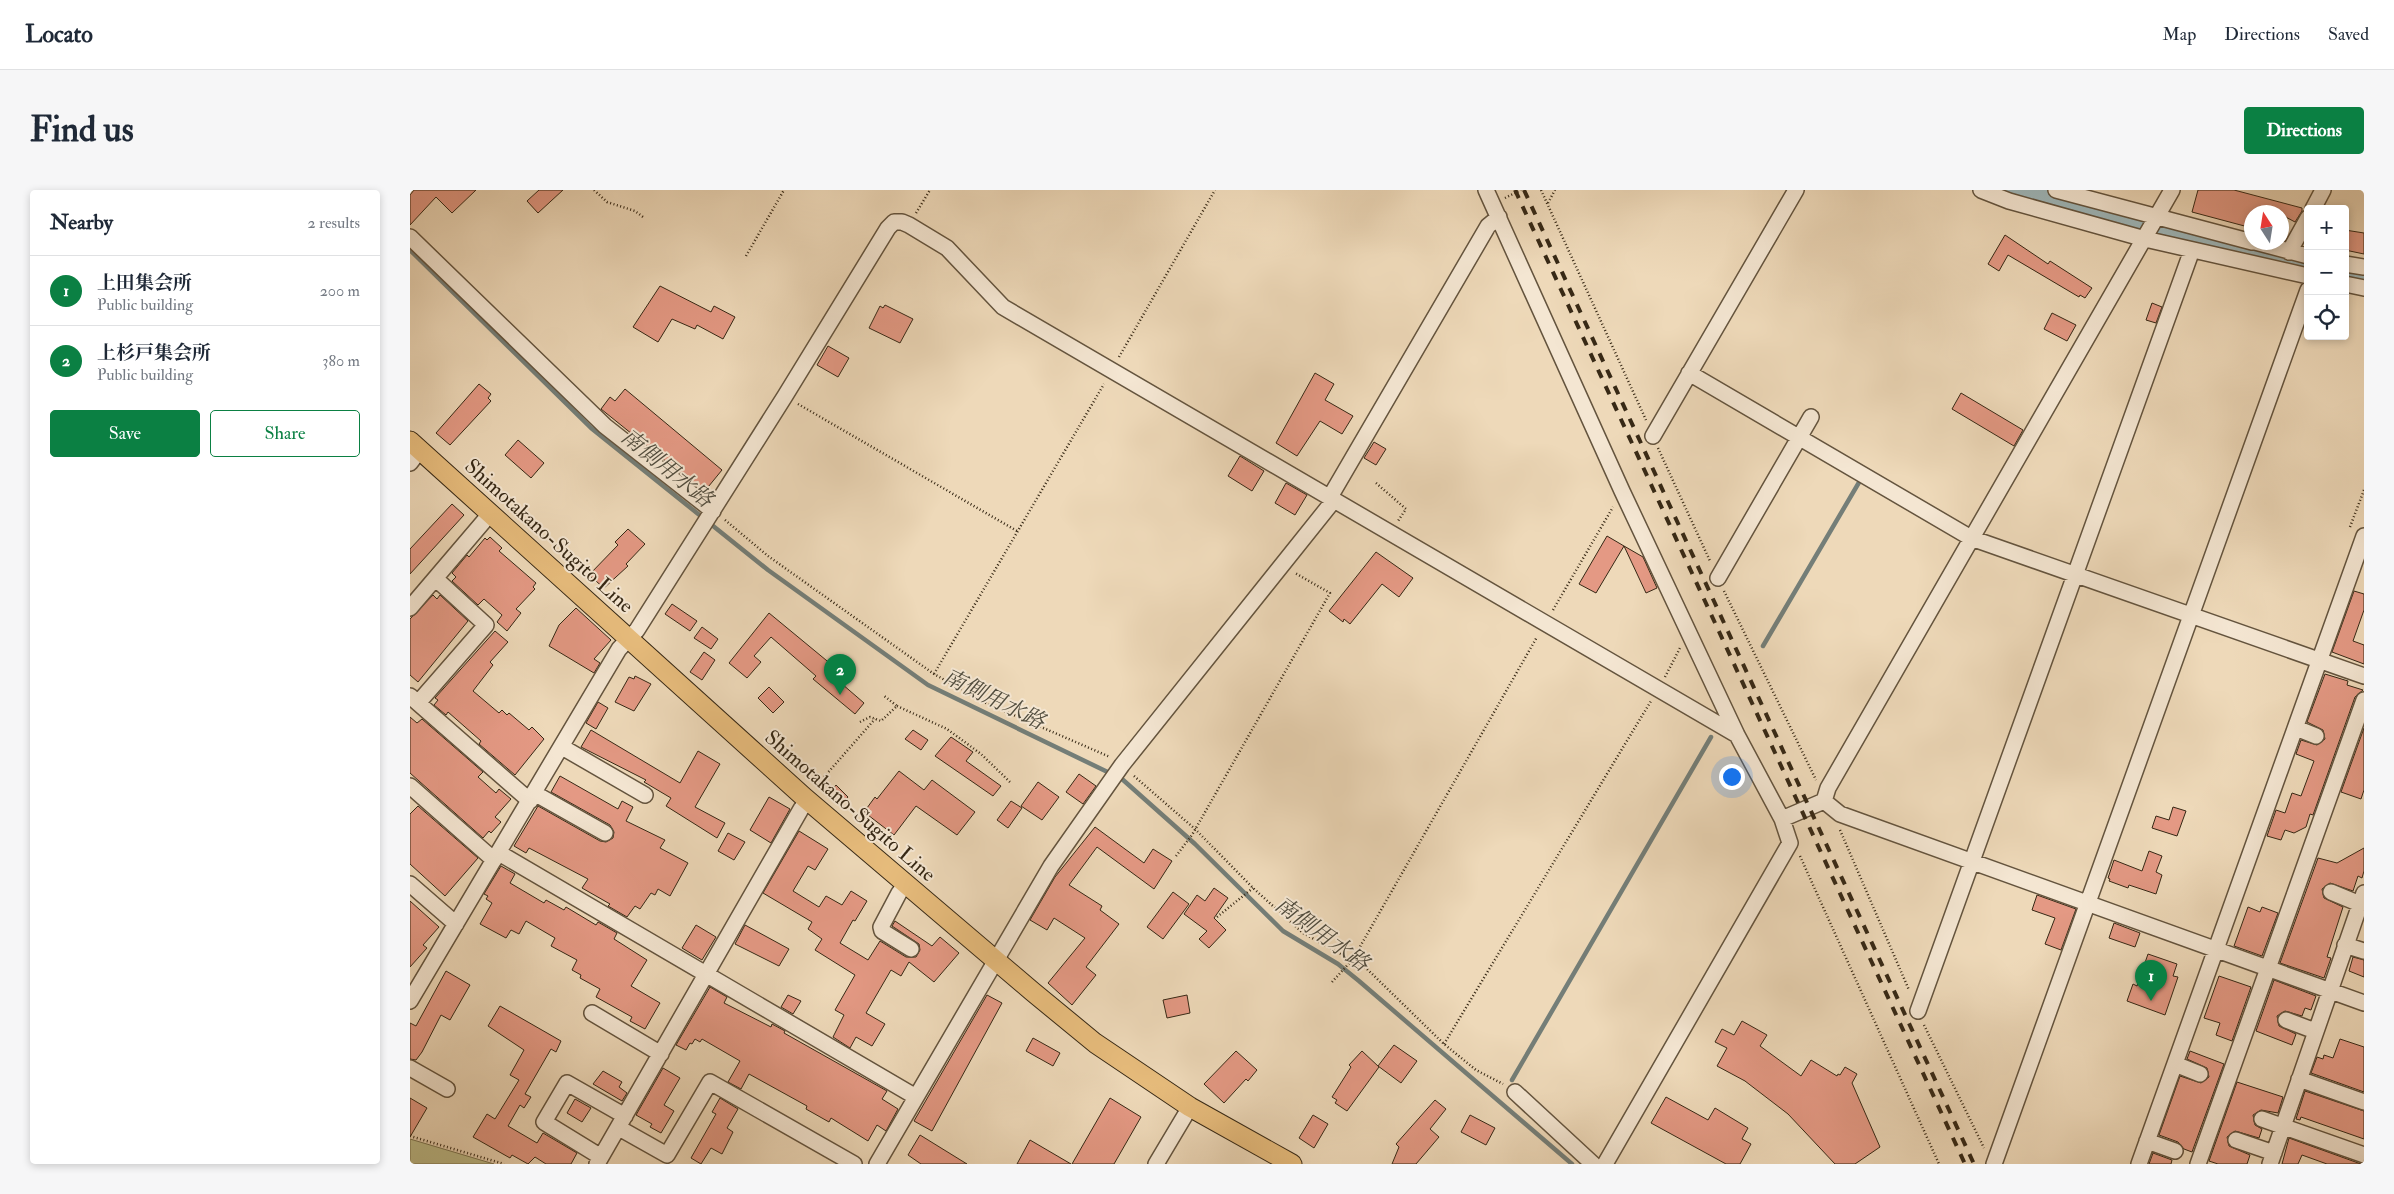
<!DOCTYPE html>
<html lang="en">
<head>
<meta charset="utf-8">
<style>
	:root { --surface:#fff; --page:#f6f6f7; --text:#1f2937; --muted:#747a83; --line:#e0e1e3; --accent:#0b8043 }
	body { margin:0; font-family:"IM FELL Double Pica","Noto Serif JP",serif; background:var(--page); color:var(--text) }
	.controls { position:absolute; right:15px; top:15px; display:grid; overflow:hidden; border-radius:5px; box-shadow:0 2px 8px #0003 }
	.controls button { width:45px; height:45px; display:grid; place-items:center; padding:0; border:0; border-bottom:1px solid var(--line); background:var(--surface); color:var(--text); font:25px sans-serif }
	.compass { position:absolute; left:1834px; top:15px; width:45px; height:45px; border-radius:50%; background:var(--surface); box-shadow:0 2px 8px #0003; rotate:348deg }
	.you { position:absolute; left:1321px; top:586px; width:18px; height:18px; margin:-12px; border:4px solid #fff; border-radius:50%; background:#1a73e8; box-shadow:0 0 0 8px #1a73e833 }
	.badge { display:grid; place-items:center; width:32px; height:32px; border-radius:50%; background:var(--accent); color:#fff; font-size:16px; font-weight:700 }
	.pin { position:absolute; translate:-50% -41px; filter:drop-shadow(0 1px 2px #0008) }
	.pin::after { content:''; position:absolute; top:26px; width:18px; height:15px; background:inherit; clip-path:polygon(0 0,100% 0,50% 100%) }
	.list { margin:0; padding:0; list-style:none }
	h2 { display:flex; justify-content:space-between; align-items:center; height:65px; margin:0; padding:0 20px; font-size:21px }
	h2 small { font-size:16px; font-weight:400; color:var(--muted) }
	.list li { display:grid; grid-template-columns:32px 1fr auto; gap:15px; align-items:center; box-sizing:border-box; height:70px; padding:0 20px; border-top:1px solid var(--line) }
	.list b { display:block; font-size:19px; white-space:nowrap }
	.list p { margin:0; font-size:16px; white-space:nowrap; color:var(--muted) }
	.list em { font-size:16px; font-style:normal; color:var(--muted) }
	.actions { display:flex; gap:10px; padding:15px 20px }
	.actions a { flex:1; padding:11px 0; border:1px solid var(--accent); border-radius:5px; text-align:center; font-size:18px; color:var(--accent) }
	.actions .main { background:var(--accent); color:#fff }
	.icon { flex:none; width:28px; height:28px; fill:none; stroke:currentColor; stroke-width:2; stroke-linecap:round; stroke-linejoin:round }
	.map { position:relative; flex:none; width:1954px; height:974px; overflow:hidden; border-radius:5px }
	header { display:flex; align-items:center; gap:30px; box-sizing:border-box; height:70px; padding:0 25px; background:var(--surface); border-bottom:1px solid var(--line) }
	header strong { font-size:24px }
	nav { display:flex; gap:28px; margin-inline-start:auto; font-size:18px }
	.intro { display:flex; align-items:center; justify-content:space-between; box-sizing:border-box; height:120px; padding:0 30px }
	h1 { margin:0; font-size:35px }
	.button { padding:12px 22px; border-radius:5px; background:var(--accent); color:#fff; font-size:18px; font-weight:700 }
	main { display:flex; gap:30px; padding:0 30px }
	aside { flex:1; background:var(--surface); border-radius:5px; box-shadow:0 2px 8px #0003 }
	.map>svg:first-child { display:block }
	.green { fill:#bebe8b; stroke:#7a7350 }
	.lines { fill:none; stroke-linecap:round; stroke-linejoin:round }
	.stream { stroke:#747e78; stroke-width:4.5 }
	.river { stroke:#9eb7ba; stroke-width:28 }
	.building { fill:#e49984; stroke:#362815 }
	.minor-casing { stroke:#64543e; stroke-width:18 }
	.major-casing { stroke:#362815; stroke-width:21 }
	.path { stroke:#362815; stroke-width:2.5; stroke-dasharray:1 2.5; stroke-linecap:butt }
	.minor { stroke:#f4e6d2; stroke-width:15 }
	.major { stroke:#e7bc7c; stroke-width:19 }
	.rail { stroke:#362815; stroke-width:4; stroke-dasharray:9 9; stroke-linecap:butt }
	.labels { text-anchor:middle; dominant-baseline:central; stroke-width:4; stroke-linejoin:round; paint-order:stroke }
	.street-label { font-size:21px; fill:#362815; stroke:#f4e6d2 }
	.water-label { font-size:22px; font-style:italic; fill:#504c3e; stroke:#f4e6d2 }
</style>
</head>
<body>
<header>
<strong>Locato</strong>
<nav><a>Map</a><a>Directions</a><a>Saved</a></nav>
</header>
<div class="intro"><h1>Find us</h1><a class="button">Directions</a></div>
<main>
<aside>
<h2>Nearby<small>2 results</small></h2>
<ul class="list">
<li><span class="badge">1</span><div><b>上田集会所</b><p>Public building</p></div><em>200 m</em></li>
<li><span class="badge">2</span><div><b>上杉戸集会所</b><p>Public building</p></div><em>380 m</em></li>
</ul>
<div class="actions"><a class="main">Save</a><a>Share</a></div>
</aside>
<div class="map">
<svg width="1954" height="974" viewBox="0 0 1954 974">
	<rect width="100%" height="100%" fill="#eed9b9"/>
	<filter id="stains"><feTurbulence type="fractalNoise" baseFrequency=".004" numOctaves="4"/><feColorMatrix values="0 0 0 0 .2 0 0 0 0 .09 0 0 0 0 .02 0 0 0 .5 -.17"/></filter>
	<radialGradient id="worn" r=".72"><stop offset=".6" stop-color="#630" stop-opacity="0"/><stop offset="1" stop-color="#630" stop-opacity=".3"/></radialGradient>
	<path class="green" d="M0,949L84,974H0Z"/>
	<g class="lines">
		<path class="stream" d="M0,60L181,238L358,380L518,495L712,589L785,654L873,741L928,774L949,791L1162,974
			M1353,456L1451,289
			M1102,890L1301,547"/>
		<path class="river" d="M1599,0L1782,50L1898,75
			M1935,84L1954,88"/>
	</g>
	<path class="building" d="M4,0H66L42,23L26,7L0,35V5Z
		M129,0H153L128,23L117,11Z
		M1788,0H1824L1892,18V21L1885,32L1872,25V22H1842V38L1782,22Z
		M1935,40L1954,43V64L1935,60Z
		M1595,45L1638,74L1640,71L1682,98L1675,108L1670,105L1669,107L1598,65L1589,81L1578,74Z
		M250,96L301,122L304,116L325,127L313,149L287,135L285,139L262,129L248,152L223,137Z
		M1742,113L1752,117L1746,133L1736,130Z
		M475,115L503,129L490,153L459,138L470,116L473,118Z
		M1642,123L1666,135L1657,151L1634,139Z
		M418,156L439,168L428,187L407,175Z
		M905,183L924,194L915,210L943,226L932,244L910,231L887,266L866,253Z
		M69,194L81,204L78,208L81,211L40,255L26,243Z
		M215,199L312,280L294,302L191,219L200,207L205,211Z
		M1551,203L1613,240L1604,256L1542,219Z
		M108,250L134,273L121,288L95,265Z
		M964,252L976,259L966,275L954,268Z
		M830,266L854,281L842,301L818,286Z
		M876,293L897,305L885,325L865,313Z
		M42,314L54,325L0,384V359Z
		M218,339L235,354L216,374L218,376L194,398L179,385L208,355L205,352Z
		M1197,346L1214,356L1186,403L1169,394Z
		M80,347L92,358L89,361L126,393L123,397L125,399L106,419L111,423L97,441L87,432L92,425L74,409L68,415L42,391L46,387L42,383L57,365L59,367L75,348L77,350Z
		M1214,356L1233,367L1247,398L1236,403Z
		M966,362L1003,388L989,407L972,394L940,434L934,429L933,432L919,421Z
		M1944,401L1954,404V420L1943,451L1954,455V474L1922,462Z
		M23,405L27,409L30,405L58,431L8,492L0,485V429Z
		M262,414L287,431L280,441L255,424Z
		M166,418L201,450L184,469L190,473L184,483L139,456L149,435Z
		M359,423L422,475L417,481L454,513L445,524L403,489L406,486L361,447L344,466L351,472L337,488L319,473Z
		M292,437L308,449L301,459L284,448Z
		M85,441L98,452L80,472L83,475L63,501L89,523L92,520L97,525L99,523L119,540L122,537L134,549L105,585L69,554L71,551L38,522L36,525L24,515L28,510L25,508Z
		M294,462L305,470L292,490L280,482Z
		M1915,484L1938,491L1937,495L1953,500L1945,507L1903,625L1900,624L1896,637L1884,643L1875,640L1871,650L1857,646L1866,620L1875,623L1882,603L1891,606L1904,571L1886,564L1891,550L1907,555L1915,549L1913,540L1897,532Z
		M225,486L241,494L224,521L205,512L219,487L224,489Z
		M359,497L374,512L363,523L348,508Z
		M188,512L198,518L186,539L176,533Z
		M0,527L7,533L12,529L73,582L68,587L86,603L89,599L101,609L85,627L91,632L81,643L79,641L73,648L0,583Z
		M1954,538V600L1951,609L1931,602Z
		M181,540L270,593L288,561L310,574L285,617L315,633L307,648L256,616L261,608L234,592L236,590L171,557Z
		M503,540L518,550L511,560L495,549Z
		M541,547L563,562L556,571L591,596L583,606L525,566Z
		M489,581L514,600L522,590L565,622L547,645L506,616L484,645L454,622L465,607L467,609Z
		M669,584L686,596L673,614L656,602Z
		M150,586L208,619L212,611L223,617L216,631L255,650L250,658L278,673L260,706L248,699L245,705L241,703L230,719L225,716L217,727L198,716L200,714L172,698L178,689L119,658L116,663L104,656L128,616L190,651L196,652L203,648L204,642L200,635L141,602Z
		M628,592L649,607L632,630L611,616Z
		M426,595L438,607L431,615L418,604Z
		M359,607L380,619L361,653L340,640Z
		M601,611L612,618L598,638L587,630Z
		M8,616L68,668L35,706L0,674V624Z
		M1763,617L1776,621L1767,646L1742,638L1746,626L1759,630Z
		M685,637L734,673L743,659L762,671L744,699L687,657L659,695L692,716L690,720L709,734L676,777L686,785L662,815L638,793L675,748L644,728L637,740L620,730L645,687Z
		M389,641L418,659L405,680L398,676L383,701L409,717L416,706L432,715L441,701L457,711L445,731L443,730L430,753L458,770L470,751L496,767H506L510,760L509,754L482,736L485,731L522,756L530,747L549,763L524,792L499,772L491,786L481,780L456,823L475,834L462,856L446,847L440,858L423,847L434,825L425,820L445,785L405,760L412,749L398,739L402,732L353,703Z
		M318,643L335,652L324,670L308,661Z
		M1954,658V681L1952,688L1948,686L1943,701L1920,693L1912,699L1914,708L1933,717L1917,767L1921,768L1914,788L1870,773L1908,668L1927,673Z
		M1739,661L1752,666L1746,682L1752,685L1746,704L1719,695L1718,698L1699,691L1700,689L1698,688L1704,670L1732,681Z
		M91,676L105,684L100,693L134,713L136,710L154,720L156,717L186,735L188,732L207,743L204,749L237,770L221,796L250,813L235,839L220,831L222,827L186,807L190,799L170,788L171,785L162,780L167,770L141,756L145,748L116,731L109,744L101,740L96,748L70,734L82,713L76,709L78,706L74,704Z
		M804,698L818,708L804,728L816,740L799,758L789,749L797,741L774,724L787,705L795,711Z
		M763,702L779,714L753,749L737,737Z
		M1627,705L1666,719L1651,760L1635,754L1645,728L1622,720Z
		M0,711L29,737L13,755L17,758L0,777Z
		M1838,717L1850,722L1852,717L1868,723L1852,766L1824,756Z
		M1704,733L1730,743L1725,757L1699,748Z
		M286,735L306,747L292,770L272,758Z
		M335,735L379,759L369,776L325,754Z
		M1738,764L1767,774L1763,786L1768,787L1755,825L1717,811L1723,794L1727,796Z
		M1943,767L1954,770V787L1939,781Z
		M36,781L60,795L40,830L31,825L12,862L6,870L0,869V833L6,836Z
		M1809,786L1841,797L1822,851L1806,845L1810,833L1794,828Z
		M1864,790L1906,806L1901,820L1895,818L1892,826L1875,821L1867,826L1869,836L1886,844L1882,855L1846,841Z
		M300,797L317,807L314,813L361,837L362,834L375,841L374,843L477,901L472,909L488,919L476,941L467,935L458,951L421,928L419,932L396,919L397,916L339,884L331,899L318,892L330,871L292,849L290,852L285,849L282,854L280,853L276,860L266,855Z
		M378,805L391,811L383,824L371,817Z
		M577,805L592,813L522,941L504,931Z
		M777,805L780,823L757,828L753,810Z
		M90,816L151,851L146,862L141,859L115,904L121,907L114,918L110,915L98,936L127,953L133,943L167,963L161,974H136L125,967L118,974L102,965L100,968L63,947L77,924L85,929L109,890L100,885L114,860L78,836Z
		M1332,831L1357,845L1350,856L1391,886L1401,870L1427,886L1428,884L1430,885L1435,877L1447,884L1442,893L1470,957L1445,974H1425L1378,924L1335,891L1307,876L1317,858L1305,852L1312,839L1324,845Z
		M623,848L650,863L643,876L616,861Z
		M1930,849L1954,857V902L1901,883L1907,867L1913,869L1914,865L1923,868Z
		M984,855L1007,871L991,893L968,876Z
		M826,861L847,880L838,891L836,889L814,913L794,894Z
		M952,861L969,877L937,921L925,913L927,910L922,907L941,877L939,875Z
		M1780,861L1814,874L1782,962L1774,959L1768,952L1749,945L1770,886L1791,893L1799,887L1797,878L1777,869Z
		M253,878L270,888L254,915L264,921L251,943L240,937L242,934L226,925Z
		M193,881L212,892L209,897L217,903L212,911L183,894Z
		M1827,892L1873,907L1868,923L1851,920L1843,925L1845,935L1852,939L1849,948L1825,941L1817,947L1819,956L1840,965L1837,974H1808L1799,971Z
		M1895,901L1954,921V949L1891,927L1890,930L1886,929Z
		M1256,907L1298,930L1305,918L1338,938L1332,949L1341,954L1330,974H1316L1241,933Z
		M0,908L17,918L0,947Z
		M310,908L328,919L317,938L323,942L312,964L301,958L291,974L281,968L306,924L302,922Z
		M700,908L731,927L704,974H662Z
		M165,909L181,918L172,932L157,923Z
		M1025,910L1036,919L1020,939L1029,947L1006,974H982L989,957L986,954Z
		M903,925L918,934L904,958L889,948Z
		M1060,925L1085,938L1076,955L1051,942Z
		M510,945L557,974H511L498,965Z
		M1879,948L1951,974H1917L1892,965L1888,974H1872Z
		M620,950L661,974H607Z
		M1743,963L1762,970L1761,974H1739Z"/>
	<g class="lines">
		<defs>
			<path id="minor" d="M1076,0L1212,301L1327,545L1372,629L1380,653L1195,974
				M1571,0L1599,11L1735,49L1898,86
				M1646,0L1842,52
				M1903,19L1913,0
				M0,47L195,236L303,321
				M1845,52L1898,66
				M1879,62L1898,28
				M1935,74L1954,77
				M1935,94L1954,98
				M1279,183L1561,348L1954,486
				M1243,246L1386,0
				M0,273L10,260
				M920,307L1078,36L1089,27
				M1308,388L1401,227
				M0,418L80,324
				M0,506L120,611
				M8,513L76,435L26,389
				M1886,538L1906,546
				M152,557L235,605
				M0,596L84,670
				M124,603L195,643
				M1414,611L1418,598L1762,0
				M1414,611L1430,624L1954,813
				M1372,629L1414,611
				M89,663L506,907
				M0,694L46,734
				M496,694L489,703L471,737L472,741L501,759
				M1921,702L1950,714
				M1935,755L1954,761
				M0,811L209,459L227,440L375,206L478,38L484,32H492L499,35L537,58L593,117L1327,545
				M1508,821L1782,60
				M182,823L251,864
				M1876,830L1905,841
				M1765,874L1790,884
				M0,878L37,899
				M1889,889L1954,912
				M1105,902L1183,974
				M1852,929L1954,965
				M209,938L257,965L300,892L444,974
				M1826,950L1864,963
				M1737,951L1765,961
				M191,967L134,932L157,893L215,926
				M187,974L391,619L398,611
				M467,974L641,676L712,575L924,310
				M746,974L780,917
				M1584,974L1898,100
				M1729,974L1954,346
				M1788,974L1954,510
				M1860,974L1954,703"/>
			<path id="major" d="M0,251L395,608L623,802L685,853L780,917L882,974"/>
		</defs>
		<use href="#minor" class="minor-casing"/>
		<use href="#major" class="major-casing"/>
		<path class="path" d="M184,0L197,12L225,21L233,27
			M1131,0L1236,230
			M1095,8L1111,0
			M1138,13L1145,0
			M506,23L520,0
			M336,66L374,0
			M709,167L805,0
			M388,214L607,341
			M1248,258L1300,371
			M966,293L996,319L988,331
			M315,330L358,366L524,484L576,513L700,567
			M1940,337L1954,300
			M1314,401L1406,590
			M1143,420L1203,317
			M524,484L694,194
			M1255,487L1270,458
			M487,516L537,539L571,564L601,593
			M450,532L460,527L471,531L487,516L473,505
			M724,586L785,639L843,698L893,743L956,778L1034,854L1066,880L1093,894
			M407,595L465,529
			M1430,640L1499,800
			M766,666L782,645L920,403L885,383
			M1390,666L1529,974
			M807,727L843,698
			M922,792L943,769L1127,447
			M1514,835L1574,958
			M1034,854L1241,511
			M0,946L94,974"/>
		<use href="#minor" class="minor"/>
		<use href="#major" class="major"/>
		<path class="rail" d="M1105,0L1555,974
			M1114,0L1564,974"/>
	</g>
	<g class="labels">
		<g class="street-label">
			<text transform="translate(139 346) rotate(42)">Shimotakano-Sugito Line</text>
			<text transform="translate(440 616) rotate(41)">Shimotakano-Sugito Line</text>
		</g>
		<g class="water-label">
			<text transform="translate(257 278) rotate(39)">南側用水路</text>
			<text transform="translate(584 509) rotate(26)">南側用水路</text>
			<text transform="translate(912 744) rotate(36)">南側用水路</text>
		</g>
	</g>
	<rect width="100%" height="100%" filter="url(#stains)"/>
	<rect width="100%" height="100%" fill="url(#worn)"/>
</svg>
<div class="controls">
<button>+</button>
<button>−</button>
<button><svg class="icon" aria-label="locate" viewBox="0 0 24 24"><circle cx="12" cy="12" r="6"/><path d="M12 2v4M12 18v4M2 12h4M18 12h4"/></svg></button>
</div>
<svg class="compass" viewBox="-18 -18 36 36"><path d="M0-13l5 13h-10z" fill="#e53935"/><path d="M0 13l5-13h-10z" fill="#747a83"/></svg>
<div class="you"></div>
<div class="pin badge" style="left:1741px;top:811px">1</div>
<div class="pin badge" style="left:430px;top:505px">2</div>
</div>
</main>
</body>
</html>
